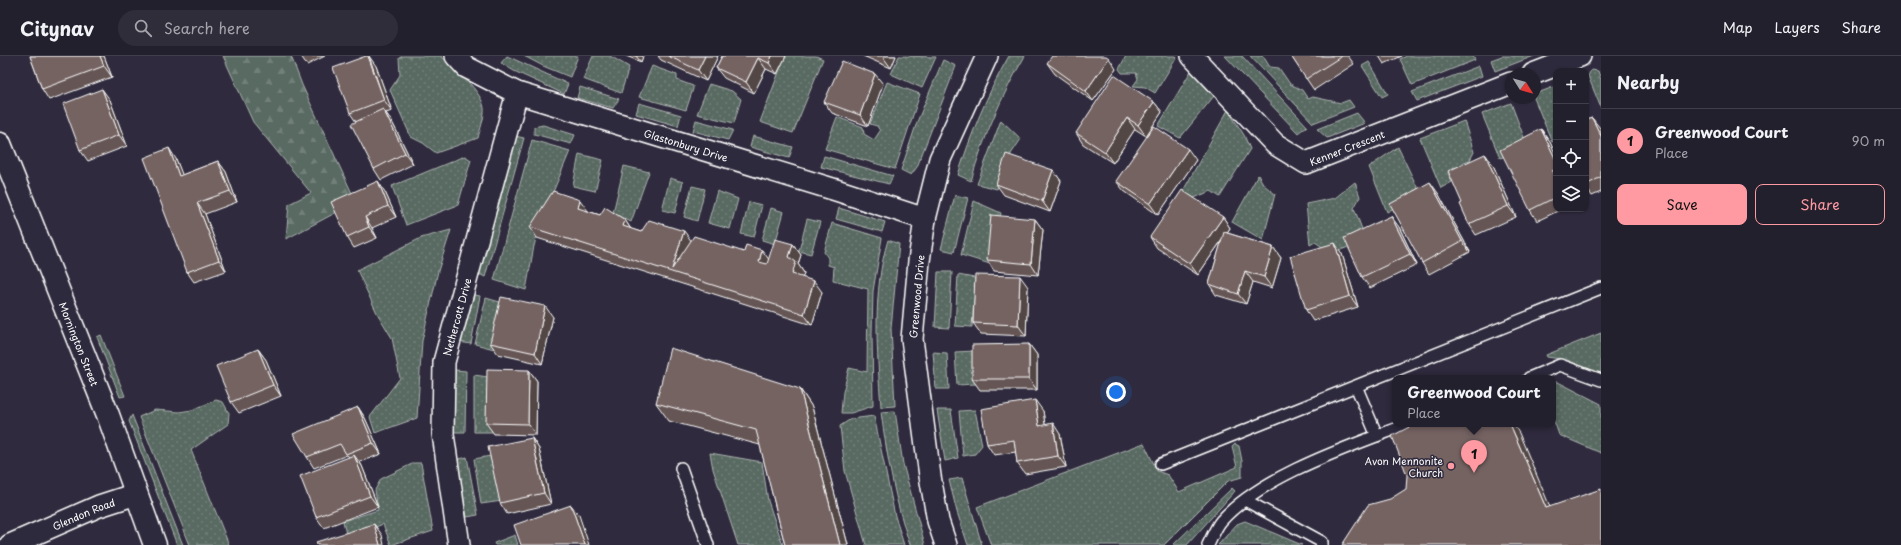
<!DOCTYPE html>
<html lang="en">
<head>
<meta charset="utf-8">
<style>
	:root { --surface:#23202e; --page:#2f2d3a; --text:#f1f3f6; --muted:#a3a3aa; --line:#403e4a; --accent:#ff9aa2 }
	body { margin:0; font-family:"Playpen Sans",sans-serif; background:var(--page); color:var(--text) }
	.controls { position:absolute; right:12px; top:12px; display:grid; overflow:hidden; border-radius:8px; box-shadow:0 1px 3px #0004 }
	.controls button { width:36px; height:36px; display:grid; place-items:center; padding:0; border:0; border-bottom:1px solid var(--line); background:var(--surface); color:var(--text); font:20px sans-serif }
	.compass { position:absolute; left:1505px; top:12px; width:36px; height:36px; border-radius:50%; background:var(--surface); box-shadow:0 1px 3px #0004; rotate:127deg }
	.you { position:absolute; left:1116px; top:336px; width:14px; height:14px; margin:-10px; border:3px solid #fff; border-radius:50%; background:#1a73e8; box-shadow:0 0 0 6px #1a73e833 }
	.badge { display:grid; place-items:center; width:26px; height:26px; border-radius:50%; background:var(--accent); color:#111; font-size:13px; font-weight:700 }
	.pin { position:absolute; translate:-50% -33px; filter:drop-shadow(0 1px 2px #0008) }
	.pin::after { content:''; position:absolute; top:21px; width:14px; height:12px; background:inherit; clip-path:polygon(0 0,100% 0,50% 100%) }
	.popup { position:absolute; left:1392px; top:319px; width:164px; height:52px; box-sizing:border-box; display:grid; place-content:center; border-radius:8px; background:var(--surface); filter:drop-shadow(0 1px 3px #0005); font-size:13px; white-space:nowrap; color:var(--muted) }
	.popup b { font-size:15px; color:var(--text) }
	.popup::after { content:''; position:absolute; left:50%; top:100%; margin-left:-8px; border:8px solid transparent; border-top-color:var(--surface) }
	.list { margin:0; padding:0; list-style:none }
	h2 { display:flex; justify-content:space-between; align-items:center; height:52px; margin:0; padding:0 16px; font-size:17px }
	h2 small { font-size:13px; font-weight:400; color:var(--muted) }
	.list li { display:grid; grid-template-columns:26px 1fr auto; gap:12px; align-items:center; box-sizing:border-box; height:64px; padding:0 16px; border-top:1px solid var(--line) }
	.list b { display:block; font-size:15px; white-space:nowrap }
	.list p { margin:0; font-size:13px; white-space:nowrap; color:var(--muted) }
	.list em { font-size:13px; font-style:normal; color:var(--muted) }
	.actions { display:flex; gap:8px; padding:12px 16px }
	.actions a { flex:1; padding:9px 0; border:1px solid var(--accent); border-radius:8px; text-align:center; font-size:14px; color:var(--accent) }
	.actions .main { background:var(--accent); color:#111 }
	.icon { flex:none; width:22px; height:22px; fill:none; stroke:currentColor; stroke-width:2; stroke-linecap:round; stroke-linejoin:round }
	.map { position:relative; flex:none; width:1601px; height:489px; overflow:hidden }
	header { display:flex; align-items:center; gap:24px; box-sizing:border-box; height:56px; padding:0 20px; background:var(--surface); border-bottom:1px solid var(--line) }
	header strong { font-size:19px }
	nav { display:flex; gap:22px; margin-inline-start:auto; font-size:14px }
	.search { width:280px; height:36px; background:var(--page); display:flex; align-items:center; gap:10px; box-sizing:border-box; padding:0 14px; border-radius:22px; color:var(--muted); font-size:15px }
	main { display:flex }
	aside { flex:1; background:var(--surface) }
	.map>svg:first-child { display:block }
	.grass { fill:url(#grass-dots); stroke:#acb4b0 }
	.forest { fill:url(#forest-firs); stroke:#acb4b0 }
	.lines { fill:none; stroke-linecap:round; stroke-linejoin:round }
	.lane-casing { stroke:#fff; stroke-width:14 }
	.street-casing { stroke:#fff; stroke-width:24 }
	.secondary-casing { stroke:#fff; stroke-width:25 }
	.lane { stroke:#2f2a3d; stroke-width:11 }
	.street { stroke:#2f2a3d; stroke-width:21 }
	.secondary { stroke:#2f2a3d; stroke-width:22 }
	.wall { fill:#655654; stroke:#fff }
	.shaded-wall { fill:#524645; stroke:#fff }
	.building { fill:#756462; stroke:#fff }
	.poi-dot { fill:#ff9aa2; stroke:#2f2a3d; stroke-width:1.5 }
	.labels { text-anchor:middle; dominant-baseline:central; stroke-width:3; stroke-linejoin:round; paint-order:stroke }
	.street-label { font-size:10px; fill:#fff; stroke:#2f2a3d }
	.poi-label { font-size:10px; fill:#fff; stroke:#2f2a3d; text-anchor:end }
</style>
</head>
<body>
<header>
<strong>Citynav</strong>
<div class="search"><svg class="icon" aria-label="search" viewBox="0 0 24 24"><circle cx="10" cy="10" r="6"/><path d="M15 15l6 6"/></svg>Search here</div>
<nav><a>Map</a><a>Layers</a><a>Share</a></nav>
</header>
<main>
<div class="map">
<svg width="1601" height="489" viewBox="0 0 1601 489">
	<defs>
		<pattern id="grass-dots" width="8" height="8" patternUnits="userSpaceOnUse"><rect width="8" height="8" fill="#596a62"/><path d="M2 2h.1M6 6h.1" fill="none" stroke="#72807a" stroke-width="1.8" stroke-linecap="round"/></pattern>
		<pattern id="forest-firs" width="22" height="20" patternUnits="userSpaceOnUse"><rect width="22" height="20" fill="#596a62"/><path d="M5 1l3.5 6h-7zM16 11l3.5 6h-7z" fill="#72807a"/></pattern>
	</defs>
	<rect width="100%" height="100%" fill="#2f2a3d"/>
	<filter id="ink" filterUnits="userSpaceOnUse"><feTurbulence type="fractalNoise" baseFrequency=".025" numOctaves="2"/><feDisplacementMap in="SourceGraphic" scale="8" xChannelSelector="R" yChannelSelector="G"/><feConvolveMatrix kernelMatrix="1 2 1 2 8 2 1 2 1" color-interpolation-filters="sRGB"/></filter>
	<g filter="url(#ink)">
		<path class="grass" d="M403,0H441C454,12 482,35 484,52C485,61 480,73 478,82L436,97L423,87L411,81L390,34L400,19L399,2Z
			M507,0L568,28L564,38L514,15L501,7Z
			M524,0H578L570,21L543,10Z
			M593,0H610L629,11L621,37L583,23Z
			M785,0H816L823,3L793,77L760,66Z
			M899,0L936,1L922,32L891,18Z
			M1009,0H1025C1002,39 983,82 971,125L958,119C971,78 987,38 1009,0Z
			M1126,0H1176L1177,1L1155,37L1145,31L1133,30L1138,23L1136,17H1122L1119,13Z
			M1225,0H1242L1307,70L1298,77Z
			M1250,0H1263L1270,11L1279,12L1290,28L1302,34L1308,43L1313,41L1341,47L1349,44L1354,51L1313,67Z
			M1407,0H1473L1475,4L1412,29L1400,3Z
			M1502,0H1534L1495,15L1491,4Z
			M943,4L956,10L917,111L911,119L901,114L917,66Z
			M1369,6L1388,38L1382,41L1362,10Z
			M652,10L677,19V24L693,30V33L686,54L639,41Z
			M1479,10L1482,20L1417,45L1412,36Z
			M1591,14L1598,15L1601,24V52L1588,20Z
			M1191,15L1214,40L1180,82L1158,70Z
			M887,26L920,38L895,113L825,93L837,61L863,71L864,78L874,84L880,75L877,70L870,68Z
			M709,28L732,35L741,43L734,67L697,58Z
			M1556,30V84L1552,86L1534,42L1535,38Z
			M580,31L619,43L613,52L577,42Z
			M639,47L681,59L678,70L636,58Z
			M1511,47L1528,92L1500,102L1482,58Z
			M1228,54L1244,79L1250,93L1220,141L1211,135L1194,142L1183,135Z
			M1357,57L1365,67L1327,82L1317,73Z
			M696,64L733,74L728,84L693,75Z
			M1001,64L1021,83L1011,98L997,133L977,128Z
			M1464,65L1474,96L1470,104L1464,106L1458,111L1451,112L1448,117L1452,126L1441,132L1420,82Z
			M543,69L575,79L571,88L534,78V71Z
			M515,80L524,82L485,221L477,217Z
			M753,80L793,91L789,102L750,91Z
			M532,84L570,95L541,165L534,190L526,234L494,224Z
			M1398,91L1420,137L1387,156L1369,111Z
			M579,98L603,104L595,135L573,130Z
			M465,100L471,104L458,149L406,169L392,130Z
			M824,100L893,120L889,128L821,111Z
			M624,110L649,116L631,166L613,157Z
			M1258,119L1264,129L1275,138L1263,184L1232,166Z
			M670,122L683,126L675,157L662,154Z
			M1355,126L1360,141L1354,152L1365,181L1346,192L1325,199L1321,190L1315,186L1310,189L1306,148L1335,142Z
			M692,130L705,133L697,165L684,161Z
			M717,135L738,143L730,173L708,167Z
			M955,139L968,142L954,196L941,193Z
			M974,145L1001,157L990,208L961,199Z
			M749,146L762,149L754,181L741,178Z
			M771,152L784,156L775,188L762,184Z
			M839,152L885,166L882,176L836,163Z
			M807,163L820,166L811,198L799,195Z
			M832,167L882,182L873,235L872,277L873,350L851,357H841L843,336L849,312L867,316L868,233L833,224L834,211L828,209V202L824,196Z
			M451,174L438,215L422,285L417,362L375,377L370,361L400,322L392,282L377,257L357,214L421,182Z
			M888,184L899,188L891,272L895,350L881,351C877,297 872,235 888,184Z
			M938,216H952L949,272L935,271Z
			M958,219L985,224L974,242L972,271L955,270Z
			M469,238L480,240L471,288L459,286Z
			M486,242L510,249L498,294L475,288Z
			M1601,277V318L1567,304L1547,301L1546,299Z
			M101,279L125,340L120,341L97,281Z
			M975,295L976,328L957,329L955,296Z
			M933,296L947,297L949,333H936Z
			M455,314L466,315L465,376H454Z
			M474,319L495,322V376H474Z
			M1553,326H1558L1601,348V397L1559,379L1553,362Z
			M216,344L223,346L229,357L228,368L191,394L229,489H190L139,361L155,354L179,356L192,354Z
			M937,354H951L958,402L945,405Z
			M975,354L982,389L975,398L963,400L959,355Z
			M895,355L903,408L925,489H910C895,445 887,401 881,356Z
			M132,359L183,489H177L129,365Z
			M874,360L895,460L904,489H866L845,415L840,370L851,363Z
			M1144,387L1157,415L1168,419L1179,436L1237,411L1232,391L1235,388L1239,390L1242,405V421L1228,425L1164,489H991L977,451Z
			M710,397L762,406L768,445L783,489H738L713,413Z
			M496,399L502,445L481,448L474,403Z
			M467,401L478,459L467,461L456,404Z
			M414,407H421L433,475L391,489L383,468L347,483L343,465L378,454L375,434L381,423Z
			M962,422L982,489H968L957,456L949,424Z
			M1232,432L1235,435L1187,489H1173Z
			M1245,465L1302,489H1218L1237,468Z
			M515,479L518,489H495L494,487Z"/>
		<path class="forest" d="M223,0H291L302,29L356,146L286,183L289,148L311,137L253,66Z"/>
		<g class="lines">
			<defs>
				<path id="lane" d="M1529,322L1560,309L1601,324
					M1356,330L1377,380
					M1161,408L1601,232
					M681,412L708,489
					M1245,444L1322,486V489
					M1208,489C1212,481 1216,471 1221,465C1262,419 1351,390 1408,368"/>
				<g id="street">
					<path id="s1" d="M456,0L466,11L517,37L836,134L925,163"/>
					<path id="s2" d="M1192,0L1275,88L1306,107L1511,27"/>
					<path d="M1533,18L1580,0"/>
					<path id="s3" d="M10,489L99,450L136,438"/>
					<path id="s4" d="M459,489L443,378L444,306L517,37"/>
					<path id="s5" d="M946,489L938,465L930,420L912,283L919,205L925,163L940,103L987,0"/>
				</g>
				<g id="secondary">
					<path id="s6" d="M0,88L108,359L155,489"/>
				</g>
			</defs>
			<use href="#lane" class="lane-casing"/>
			<use href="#street" class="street-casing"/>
			<use href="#secondary" class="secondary-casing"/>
			<use href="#lane" class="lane"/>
			<use href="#street" class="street"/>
			<use href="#secondary" class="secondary"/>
		</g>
		<path class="wall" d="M30,0H104L112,21L49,44L42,33Z
			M301,0H325L307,9Z
			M626,0H643L641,6Z
			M658,0H718L706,25L661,4Z
			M722,0H786L777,18L766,13L754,37L724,22L716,12Z
			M863,0H896L891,12Z
			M1291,0H1348L1354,8L1314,34Z
			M1379,0H1402L1384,8Z
			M1047,7L1116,13L1093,45L1055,18Z
			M376,10L392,55L386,57L391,64L413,108L381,124L374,113L356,66L350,57Z
			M883,28L868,70L832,57L824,46Z
			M110,44L127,90L88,105L80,94Z
			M1154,46L1162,56L1146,80L1135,73L1113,107L1083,88L1076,77Z
			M1592,62L1601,75V136L1592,140L1586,131V64Z
			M1541,73L1549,84L1556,99V153H1562L1537,165L1530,154Z
			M1485,98L1493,109L1516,161L1476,179L1469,168L1462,147Z
			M176,103L182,119L218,105L226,116L237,146L205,158L226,215L194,226L187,216Z
			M1196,104L1158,159L1124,135L1116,125Z
			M1053,114L1061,125L1050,156L1004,139L996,128Z
			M385,136L396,161L372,172L377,182L354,192L347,181Z
			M1438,137L1470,196L1429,218L1422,207Z
			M588,155L600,159L625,164L631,173L641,176L691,185L768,204L793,188L801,199L798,208L804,217L802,221L822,236L812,269L537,182L530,171Z
			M1223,161L1230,172L1227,177L1273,191L1281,202L1272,232L1253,226L1246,248L1216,239L1209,228L1222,184L1198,219L1157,192L1150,181Z
			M1035,163L1043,174L1038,219L994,215L987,204Z
			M1399,171L1417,209L1370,232L1362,221Z
			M1342,198L1358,251L1313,265L1306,254Z
			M1028,231L1026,280L981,278L973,267Z
			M553,261L542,308L498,298L490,287Z
			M1029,288L1037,299V334H980L972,323Z
			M258,293L266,304L281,340L239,357L231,346Z
			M529,314L537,325L536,379L494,378L486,367Z
			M800,333L812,351L848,489H785L760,389L669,365L656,347Z
			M358,351L365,362L381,398L360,406L362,410L378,451L324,472L316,461L349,401L347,399L314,412L307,401Z
			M1043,355L1045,369L1060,378L1066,411L1025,418L1017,407L1016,396L994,399L987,388Z
			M532,382L539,393L551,448L507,458L500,447Z"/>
		<path class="shaded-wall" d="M100,0H104L112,21L104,10Z
			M369,0L376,10L392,55L384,44Z
			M636,0H643L641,6Z
			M705,0H718L706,25L698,14Z
			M772,0H786L777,18L769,7Z
			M884,0H896L891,12L883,1Z
			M758,2L766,13L754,37L746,26Z
			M1109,2L1116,13L1093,45L1086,35Z
			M875,18L883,28L868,70L860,59Z
			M102,33L110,44L127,90L119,79Z
			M1154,46L1162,56L1146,80L1138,69Z
			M383,53L391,64L413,108L405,97Z
			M1127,62L1135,73L1113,107L1105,96Z
			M1592,62L1600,72L1601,75V80Z
			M1541,73L1549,84L1556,99V104Z
			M169,92L176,103L187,131L179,120Z
			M1188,93L1196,104L1158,159L1150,148Z
			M1485,98L1493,109L1516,161L1508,150Z
			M218,105L226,116L237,146L230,135Z
			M1053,114L1061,125L1050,156L1042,145Z
			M378,125L385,136L396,161L388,150Z
			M1430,126L1438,137L1470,196L1462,185Z
			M580,144L588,155L586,163L578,152Z
			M197,147L205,158L226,215L219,204Z
			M1391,160L1399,171L1417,209L1410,198Z
			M365,161L372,172L377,182L369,171Z
			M1223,161L1230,172L1198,219L1190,208Z
			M1035,163L1043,174L1038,219L1031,208Z
			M625,164L632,175L623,170Z
			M684,175L692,186L672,213Z
			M1335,187L1342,198L1358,251L1350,240Z
			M793,188L801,199L798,208L804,217L800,229L792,218L789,201Z
			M1273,191L1281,202L1272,232L1264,221Z
			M762,194L770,205L766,217L759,206Z
			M1245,215L1253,226L1246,248L1238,238Z
			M1020,220L1028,231L1026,280L1018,269Z
			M814,225L822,236L812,269L804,258Z
			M545,250L553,261L542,308L535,297Z
			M1029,288L1037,299V334L1029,323Z
			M258,293L266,304L281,340L273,329Z
			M529,314L537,325L536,379L528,368Z
			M800,333L812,351L848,489H840Z
			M1035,344L1043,355L1047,381L1039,370Z
			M358,351L365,362L381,398L373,387Z
			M1053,367L1060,378L1066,411L1058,400Z
			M1472,368H1478L1487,391L1474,373Z
			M1510,368H1513L1519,377L1558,470L1546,452Z
			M532,382L539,393L551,448L544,437Z
			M354,399L362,410L378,451L370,440Z
			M571,449L579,459L589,489H585Z
			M374,468L382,479L384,489H380Z"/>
		<path class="building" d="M30,0H100L104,10L42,33Z
			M366,0H368L384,44L350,57L333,12Z
			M668,0H705L698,14Z
			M722,0H772L769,7L758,2L746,26L716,12Z
			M1052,0H1106L1109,2L1086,35L1047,7Z
			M1291,0H1342L1306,23Z
			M842,5L875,18L860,59L824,46Z
			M1114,19L1154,46L1138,69L1127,62L1105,96L1076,77Z
			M102,33L119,79L80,94L63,48Z
			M383,53L405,97L374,113L351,68Z
			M1592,62L1601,80V121L1586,129V64Z
			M1154,70L1188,93L1150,148L1116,125Z
			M1541,73L1556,104V113L1552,115L1556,123V141L1530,154L1500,94Z
			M169,92L179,120L218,105L230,135L197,147L219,204L187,216L144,102Z
			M1006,98L1053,114L1042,145L996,128Z
			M1485,98L1508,150L1469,168L1460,148L1462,147L1448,115Z
			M378,125L388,150L365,161L369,171L347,181L331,146Z
			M1430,126L1462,185L1422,207L1390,148Z
			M1182,134L1223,161L1190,208L1150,181Z
			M553,135L580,144L578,152L600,159L605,151L625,164L623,170L641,176L649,164L684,175L672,213L694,180L744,196L746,189L762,194L759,206L767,208L775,183L793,188L789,201L796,206L792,218L814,225L804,258L530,171Z
			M991,159L1035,163L1031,208L987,204Z
			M1391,160L1410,198L1362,221L1344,182Z
			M1224,176L1273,191L1264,221L1245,215L1238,238L1209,228Z
			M1335,187L1350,240L1306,254L1290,200Z
			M975,219L1020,220L1018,269L973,267Z
			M501,241L545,250L535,297L490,287Z
			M1029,288V323H972V289Z
			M670,292L800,333L840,489H785L756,374L656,347Z
			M258,293L273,329L231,346L216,310Z
			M487,313L529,314L528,368L486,367Z
			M1035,344L1039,370L1053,367L1058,400L1017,407L1014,384L987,388L981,353Z
			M358,351L373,387L346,398L340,388L307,401L293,378Z
			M1415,368H1472L1474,373L1485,368H1510L1546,452L1601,433V489H1342L1368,449L1390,443L1406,433L1407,419L1392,380Z
			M532,382L544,437L500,447L488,391Z
			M354,399L370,440L316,461L300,420Z
			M571,449L585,489H521L514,469Z
			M374,468L380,489H317L316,486Z"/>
	</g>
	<circle class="poi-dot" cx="1451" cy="410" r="4"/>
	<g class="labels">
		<g class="street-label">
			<text stroke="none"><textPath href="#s1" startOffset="249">Glastonbury Drive</textPath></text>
			<text stroke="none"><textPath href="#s2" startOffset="201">Kenner Crescent</textPath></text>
			<text stroke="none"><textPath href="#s5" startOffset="252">Greenwood Drive</textPath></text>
			<text stroke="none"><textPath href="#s4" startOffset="231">Nethercott Drive</textPath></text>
			<text stroke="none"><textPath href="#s6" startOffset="215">Mornington Street</textPath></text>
			<text stroke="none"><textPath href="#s3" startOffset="80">Glendon Road</textPath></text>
		</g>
		<g class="poi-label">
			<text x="1443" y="404">Avon Mennonite<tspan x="1443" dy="12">Church</tspan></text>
		</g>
	</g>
</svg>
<div class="controls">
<button>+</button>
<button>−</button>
<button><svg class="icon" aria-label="locate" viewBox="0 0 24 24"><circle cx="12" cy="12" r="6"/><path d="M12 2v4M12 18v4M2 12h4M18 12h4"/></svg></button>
<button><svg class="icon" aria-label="layers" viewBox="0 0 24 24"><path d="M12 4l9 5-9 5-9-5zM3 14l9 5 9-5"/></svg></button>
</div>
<svg class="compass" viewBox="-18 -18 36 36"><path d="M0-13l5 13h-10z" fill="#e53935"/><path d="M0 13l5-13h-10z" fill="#a3a3aa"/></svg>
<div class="you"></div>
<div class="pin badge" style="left:1474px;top:417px">1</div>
<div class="popup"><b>Greenwood Court</b>Place</div>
</div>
<aside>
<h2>Nearby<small></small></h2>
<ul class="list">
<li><span class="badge">1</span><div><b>Greenwood Court</b><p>Place</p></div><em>90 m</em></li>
</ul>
<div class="actions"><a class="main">Save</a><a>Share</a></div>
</aside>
</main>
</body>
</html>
